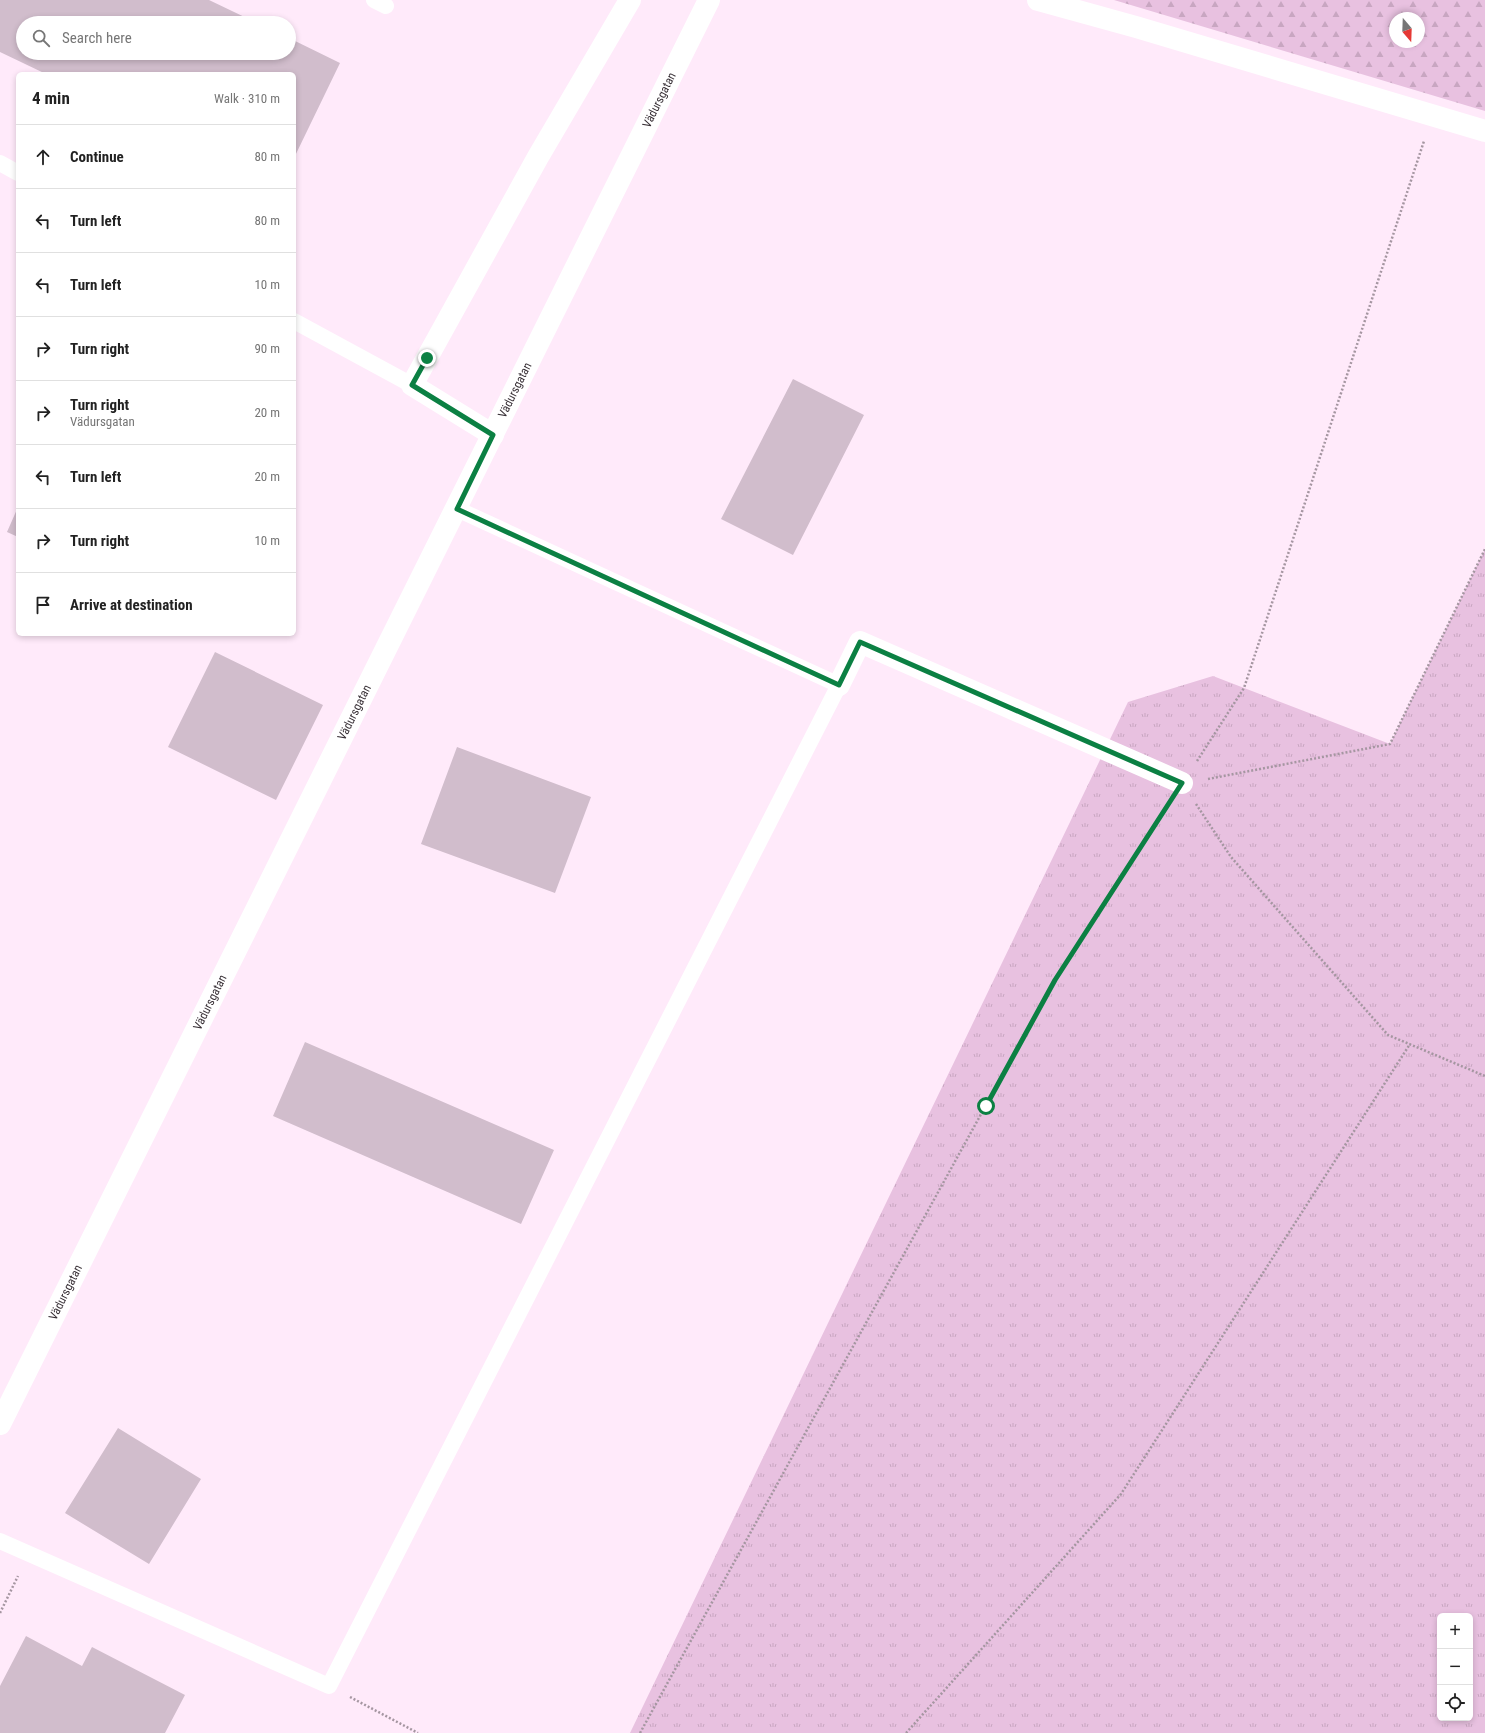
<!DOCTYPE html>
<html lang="en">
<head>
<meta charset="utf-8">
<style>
	:root { --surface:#fff; --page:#f6f6f6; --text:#222; --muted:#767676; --line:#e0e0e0 }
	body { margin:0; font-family:"Roboto Condensed",sans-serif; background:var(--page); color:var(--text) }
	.controls { position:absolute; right:12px; bottom:12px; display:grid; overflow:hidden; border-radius:6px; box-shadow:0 2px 6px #0003 }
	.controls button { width:36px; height:36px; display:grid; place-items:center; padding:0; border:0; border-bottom:1px solid var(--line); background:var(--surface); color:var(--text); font:20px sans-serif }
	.compass { position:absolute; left:1389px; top:12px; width:36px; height:36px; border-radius:50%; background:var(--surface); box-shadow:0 2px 6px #0003; rotate:161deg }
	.stop { position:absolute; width:12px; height:12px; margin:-9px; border:3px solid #0b8043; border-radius:50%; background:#fff }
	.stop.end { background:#0b8043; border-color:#fff; box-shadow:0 1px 4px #0008 }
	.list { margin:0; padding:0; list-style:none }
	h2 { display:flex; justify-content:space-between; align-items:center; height:52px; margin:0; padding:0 16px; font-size:17px }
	h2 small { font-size:13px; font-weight:400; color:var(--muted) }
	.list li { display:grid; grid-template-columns:26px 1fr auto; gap:12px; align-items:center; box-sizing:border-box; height:64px; padding:0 16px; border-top:1px solid var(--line) }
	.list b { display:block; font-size:15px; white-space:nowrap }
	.list p { margin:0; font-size:13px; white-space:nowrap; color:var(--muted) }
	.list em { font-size:13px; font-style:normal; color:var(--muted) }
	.icon { flex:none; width:22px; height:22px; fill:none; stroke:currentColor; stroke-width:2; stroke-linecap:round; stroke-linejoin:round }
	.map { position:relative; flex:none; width:1485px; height:1733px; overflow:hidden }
	.search { position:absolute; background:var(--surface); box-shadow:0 2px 6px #0003; left:16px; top:16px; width:280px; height:44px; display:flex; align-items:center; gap:10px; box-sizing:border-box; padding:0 14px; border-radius:22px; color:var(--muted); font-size:15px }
	.panel { position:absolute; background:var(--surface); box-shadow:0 2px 6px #0003; left:16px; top:72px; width:280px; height:564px; border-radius:6px }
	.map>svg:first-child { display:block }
	.grass { fill:url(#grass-tufts); fill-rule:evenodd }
	.forest { fill:url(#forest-firs); fill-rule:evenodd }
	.building { fill:#d1bdcc }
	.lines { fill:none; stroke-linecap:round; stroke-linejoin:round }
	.path { stroke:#a596a1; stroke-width:2.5; stroke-dasharray:2 2; stroke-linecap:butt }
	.lane { stroke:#fff; stroke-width:16 }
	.street { stroke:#fff; stroke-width:22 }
	.route { stroke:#0b8043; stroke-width:5 }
	.labels { text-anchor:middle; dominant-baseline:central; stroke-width:3; stroke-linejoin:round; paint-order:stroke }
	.street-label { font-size:12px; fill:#383036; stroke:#fefefe }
</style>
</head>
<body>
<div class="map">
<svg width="1485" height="1733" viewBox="0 0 1485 1733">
	<defs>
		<pattern id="grass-tufts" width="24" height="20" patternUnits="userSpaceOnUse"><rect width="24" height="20" fill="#e8c1e0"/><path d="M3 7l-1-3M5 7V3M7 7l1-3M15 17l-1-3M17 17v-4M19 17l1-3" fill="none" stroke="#c8a6c1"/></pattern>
		<pattern id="forest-firs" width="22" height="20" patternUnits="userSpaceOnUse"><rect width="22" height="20" fill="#e8c1e0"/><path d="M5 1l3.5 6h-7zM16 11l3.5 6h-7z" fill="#c8a6c1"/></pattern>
	</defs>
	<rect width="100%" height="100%" fill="#ffeafa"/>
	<path class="grass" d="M1485,549V1733H630L1128,702L1213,676L1390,744ZM1440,1616H1470V1718H1440Z"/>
	<path class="forest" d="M1114,0H1485V111ZM1395,18H1419V42H1395Z"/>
	<path class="building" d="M0,0H209L257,23H23V53H289V38L340,63L294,158V74H46L0,52Z
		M793,379L864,415L793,555L721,519Z
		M18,507V537L7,532Z
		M215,652L323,705L276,800L168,747Z
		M457,747L591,797L555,893L421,844Z
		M305,1042L554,1150L521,1224L273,1116Z
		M118,1428L201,1479L149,1564L65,1513Z
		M26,1636L82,1666L92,1647L185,1695L165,1733H0V1686Z"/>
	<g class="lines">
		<path class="path" d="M1197,761L1244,688L1424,141
			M1208,779L1390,744L1485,549
			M1196,804L1231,857L1388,1035L1485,1076
			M0,1613L18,1576
			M350,1697L418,1733
			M640,1733L1055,980L1168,806
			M906,1733L1121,1494L1410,1044"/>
		<path class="lane" d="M374,0L386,6
			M0,163L18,173
			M294,321L412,385
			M0,1541L329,1686L839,685L457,509"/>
		<g class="street">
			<path d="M1038,0L1136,27L1485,131"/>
			<path d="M493,435L412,385L538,157L630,0"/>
			<path d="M839,685L860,642L1182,783"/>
			<path id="s1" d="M0,1424L709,0"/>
		</g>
	</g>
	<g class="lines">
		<path class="route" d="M427,358L412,385L493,435L457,509L839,685L860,642L1182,783L1055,980L986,1106"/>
	</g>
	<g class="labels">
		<g class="street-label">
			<text stroke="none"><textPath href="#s1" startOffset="1479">Vädursgatan</textPath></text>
			<text stroke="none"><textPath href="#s1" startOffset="1155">Vädursgatan</textPath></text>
			<text stroke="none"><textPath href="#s1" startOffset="795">Vädursgatan</textPath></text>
			<text stroke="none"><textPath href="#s1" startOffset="471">Vädursgatan</textPath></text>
			<text stroke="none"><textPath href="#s1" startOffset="147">Vädursgatan</textPath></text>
		</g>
	</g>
</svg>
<div class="controls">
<button>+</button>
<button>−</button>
<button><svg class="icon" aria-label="locate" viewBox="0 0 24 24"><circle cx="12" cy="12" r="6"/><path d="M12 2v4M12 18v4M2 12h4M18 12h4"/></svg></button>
</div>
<svg class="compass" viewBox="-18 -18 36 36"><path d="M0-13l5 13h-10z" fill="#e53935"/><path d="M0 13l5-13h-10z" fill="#767676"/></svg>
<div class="stop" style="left:986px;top:1106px"></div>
<div class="stop end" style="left:427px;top:358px"></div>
<div class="search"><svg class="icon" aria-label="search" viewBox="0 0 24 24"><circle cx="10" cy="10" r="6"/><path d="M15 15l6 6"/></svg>Search here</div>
<section class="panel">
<h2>4 min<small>Walk · 310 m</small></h2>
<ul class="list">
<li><svg class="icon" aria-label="ahead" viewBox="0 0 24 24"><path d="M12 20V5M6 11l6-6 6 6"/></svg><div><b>Continue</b></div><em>80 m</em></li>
<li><svg class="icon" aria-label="left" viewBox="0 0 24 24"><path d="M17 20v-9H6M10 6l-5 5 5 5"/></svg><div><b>Turn left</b></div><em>80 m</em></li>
<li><svg class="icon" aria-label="left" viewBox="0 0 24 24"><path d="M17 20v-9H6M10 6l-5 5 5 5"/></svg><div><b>Turn left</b></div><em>10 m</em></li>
<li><svg class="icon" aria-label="right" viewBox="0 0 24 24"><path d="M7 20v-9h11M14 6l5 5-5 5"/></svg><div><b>Turn right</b></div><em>90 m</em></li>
<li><svg class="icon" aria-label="right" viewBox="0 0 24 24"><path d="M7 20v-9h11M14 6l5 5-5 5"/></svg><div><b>Turn right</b><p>Vädursgatan</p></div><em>20 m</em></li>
<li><svg class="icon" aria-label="left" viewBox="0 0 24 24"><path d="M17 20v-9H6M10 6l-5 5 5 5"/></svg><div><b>Turn left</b></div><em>20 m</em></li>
<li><svg class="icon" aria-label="right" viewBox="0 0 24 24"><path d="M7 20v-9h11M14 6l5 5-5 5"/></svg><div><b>Turn right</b></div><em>10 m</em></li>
<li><svg class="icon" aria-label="arrive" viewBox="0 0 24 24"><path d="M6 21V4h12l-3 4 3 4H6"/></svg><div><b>Arrive at destination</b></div></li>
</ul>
</section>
</div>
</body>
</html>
